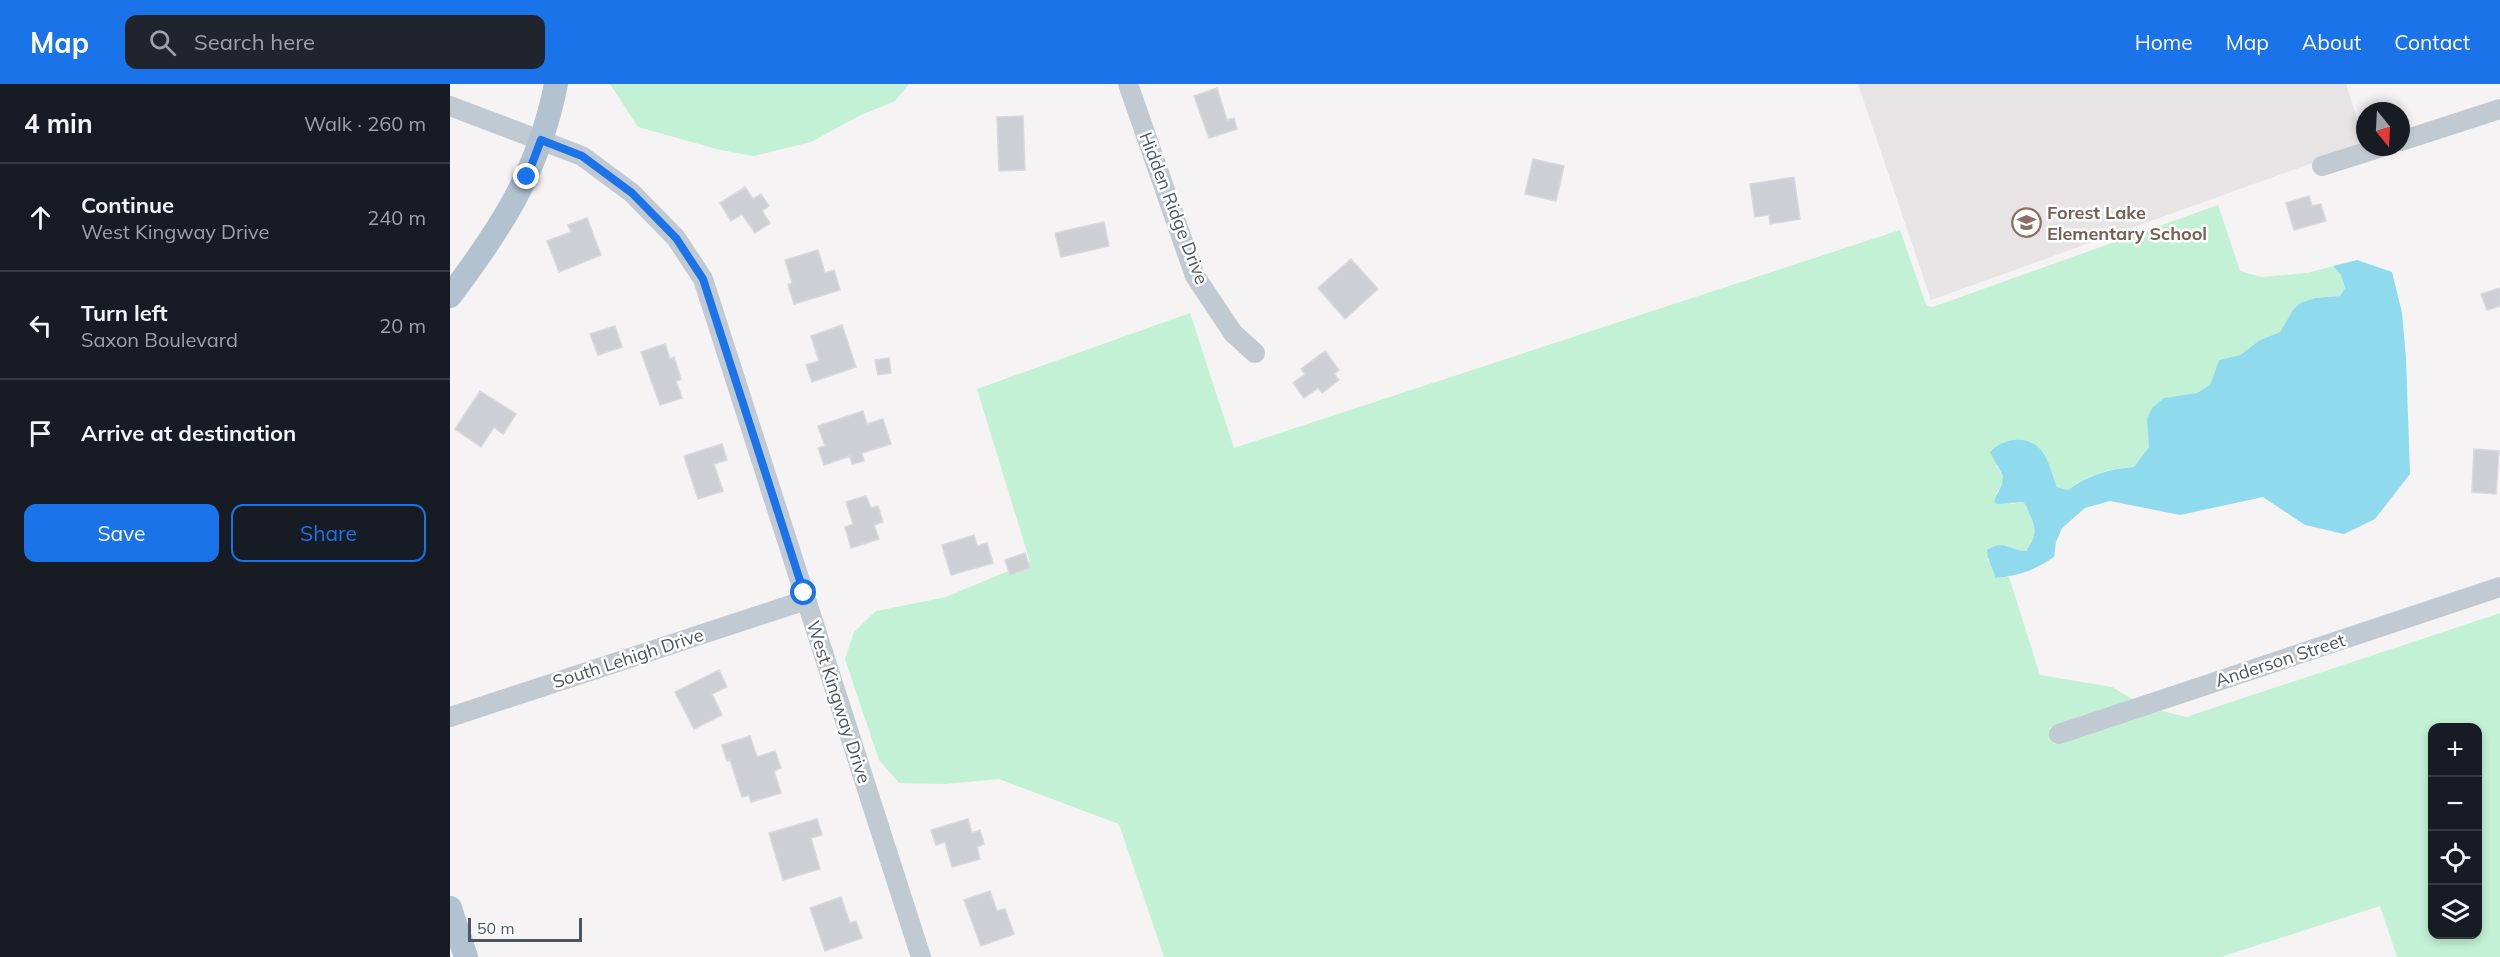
<!DOCTYPE html>
<html lang="en">
<head>
<meta charset="utf-8">
<style>
	:root { --surface:#171b24; --page:#20242c; --text:#f1f3f6; --muted:#9ea1a6; --line:#363941; --accent:#1a73e8 }
	body { margin:0; font-family:Mulish,sans-serif; background:var(--page); color:var(--text) }
	.controls { position:absolute; right:18px; bottom:18px; display:grid; overflow:hidden; border-radius:12px; box-shadow:0 3px 9px #0003 }
	.controls button { width:54px; height:54px; display:grid; place-items:center; padding:0; border:0; border-bottom:2px solid var(--line); background:var(--surface); color:var(--text); font:30px sans-serif }
	.compass { position:absolute; left:1906px; top:18px; width:54px; height:54px; border-radius:50%; background:var(--surface); box-shadow:0 3px 9px #0003; rotate:162deg }
	.scale { position:absolute; left:18px; bottom:15px; width:114px; box-sizing:border-box; padding-left:6px; border:3px solid #4a5661; border-top:0; font-size:16px; line-height:21px; white-space:nowrap; color:#4a5661; -webkit-text-stroke:4px #fff; paint-order:stroke }
	.stop { position:absolute; width:18px; height:18px; margin:-14px; border:4px solid #1a73e8; border-radius:50%; background:#fff }
	.stop.end { background:#1a73e8; border-color:#fff; box-shadow:0 2px 6px #0008 }
	.list { margin:0; padding:0; list-style:none }
	h2 { display:flex; justify-content:space-between; align-items:center; height:78px; margin:0; padding:0 24px; font-size:26px }
	h2 small { font-size:20px; font-weight:400; color:var(--muted) }
	.list li { display:grid; grid-template-columns:39px 1fr auto; gap:18px; align-items:center; box-sizing:border-box; height:108px; padding:0 24px; border-top:2px solid var(--line) }
	.list b { display:block; font-size:22px; white-space:nowrap }
	.list p { margin:0; font-size:20px; white-space:nowrap; color:var(--muted) }
	.list em { font-size:20px; font-style:normal; color:var(--muted) }
	.actions { display:flex; gap:12px; padding:18px 24px }
	.actions a { flex:1; padding:14px 0; border:2px solid var(--accent); border-radius:12px; text-align:center; font-size:21px; color:var(--accent) }
	.actions .main { background:var(--accent); color:#fff }
	.icon { flex:none; width:33px; height:33px; fill:none; stroke:currentColor; stroke-width:2; stroke-linecap:round; stroke-linejoin:round }
	.map { position:relative; flex:none; width:2050px; height:873px; overflow:hidden }
	header { display:flex; align-items:center; gap:36px; box-sizing:border-box; height:84px; padding:0 30px; background:var(--accent); color:#fff }
	header strong { font-size:28px }
	nav { display:flex; gap:33px; margin-inline-start:auto; font-size:21px }
	.search { width:420px; height:54px; background:var(--page); display:flex; align-items:center; gap:15px; box-sizing:border-box; padding:0 21px; border-radius:12px; color:var(--muted); font-size:22px }
	main { display:flex }
	aside { flex:1; background:var(--surface) }
	.map>svg:first-child { display:block }
	.education { fill:#e6e4e5 }
	.green { fill:#c3f1d5; fill-rule:evenodd }
	.water { fill:#90daee }
	.building { fill:#cdcfd5; stroke:#d7d9de; stroke-width:1.5 }
	.lines { fill:none; stroke-linecap:round; stroke-linejoin:round }
	.minor { stroke:#c1cad2; stroke-width:20 }
	.major { stroke:#b3c2d1; stroke-width:24 }
	.route { stroke:#1a73e8; stroke-width:8 }
	.labels { text-anchor:middle; dominant-baseline:central; stroke-width:5; stroke-linejoin:round; paint-order:stroke }
	.street-label { font-size:18px; fill:#4a5661; stroke:#fff }
	.education-label { font-size:18px; font-weight:bold; fill:#785e54; stroke:#fff; text-anchor:start }
</style>
</head>
<body>
<header>
<strong>Map</strong>
<div class="search"><svg class="icon" aria-label="search" viewBox="0 0 24 24"><circle cx="10" cy="10" r="6"/><path d="M15 15l6 6"/></svg>Search here</div>
<nav><a>Home</a><a>Map</a><a>About</a><a>Contact</a></nav>
</header>
<main>
<aside>
<h2>4 min<small>Walk · 260 m</small></h2>
<ul class="list">
<li><svg class="icon" aria-label="ahead" viewBox="0 0 24 24"><path d="M12 20V5M6 11l6-6 6 6"/></svg><div><b>Continue</b><p>West Kingway Drive</p></div><em>240 m</em></li>
<li><svg class="icon" aria-label="left" viewBox="0 0 24 24"><path d="M17 20v-9H6M10 6l-5 5 5 5"/></svg><div><b>Turn left</b><p>Saxon Boulevard</p></div><em>20 m</em></li>
<li><svg class="icon" aria-label="arrive" viewBox="0 0 24 24"><path d="M6 21V4h12l-3 4 3 4H6"/></svg><div><b>Arrive at destination</b></div></li>
</ul>
<div class="actions"><a class="main">Save</a><a>Share</a></div>
</aside>
<div class="map">
<svg width="2050" height="873" viewBox="0 0 2050 873">
	<rect width="100%" height="100%" fill="#f5f3f3"/>
	<path class="education" d="M1408,0H1896L1915,60L1481,216Z"/>
	<path class="green" d="M160,0H459L445,17L409,32L361,58L304,72L270,66L188,43Z
		M1768,121L1790,187L1812,193L1858,189L1883,182L1891,191L1895,204L1890,212L1865,214L1850,219L1843,226L1830,248L1810,256L1790,271L1769,276L1760,301L1747,309L1715,314L1699,363L1684,383C1659,384 1638,391 1618,406L1607,403C1595,376 1597,362 1565,356L1546,382L1553,392L1552,400L1546,410L1562,420L1573,418C1577,422 1577,425 1580,430C1587,446 1586,453 1576,467H1566L1556,461L1537,475L1544,485L1545,494L1559,493L1590,591L1662,603L1684,616L1599,644L1604,660L1709,626L1736,633L2050,529V873H1947L1930,822L1771,873H714L669,740L549,695L495,700L449,699L429,676L395,575L404,548L426,527L496,513L580,478L527,305L740,229L784,364L1450,146L1475,218L1477,222L1483,223ZM1982,644H2028V850H1982Z"/>
	<path class="water" d="M1907,176L1942,188L1952,229L1956,274L1960,390L1925,435L1894,450L1855,441L1813,413L1730,431L1660,417L1635,424L1612,444L1606,458L1604,473C1585,486 1569,492 1545,494C1544,484 1537,477 1537,466C1554,455 1559,466 1576,467C1586,453 1587,446 1580,431C1577,425 1577,422 1573,418L1547,420L1544,417L1552,400L1553,392L1540,368C1551,356 1573,350 1588,363C1598,371 1602,391 1607,403L1618,406C1639,391 1658,385 1684,383L1699,363L1697,335L1702,324L1714,314L1747,309L1760,301L1769,276L1790,271L1810,256L1830,248L1843,226L1850,219L1865,214L1890,212L1895,204L1891,191L1883,182Z"/>
	<path class="building" d="M767,4L777,36L784,34L787,45L759,54L744,12Z
		M573,32L575,86L549,87L547,33Z
		M1083,75L1114,82L1106,117L1075,110Z
		M1344,93L1350,135L1320,140L1319,131L1305,133L1300,100Z
		M295,103L303,115L311,110L319,122L312,127L320,139L305,149L292,130L281,137L270,119Z
		M1859,112L1862,122L1871,120L1876,137L1844,146L1836,119Z
		M137,134L151,171L109,188L97,157L121,148L118,141Z
		M654,138L659,162L611,173L605,149Z
		M368,166L375,189L384,186L390,206L344,220L338,201L342,199L335,176Z
		M901,175L928,205L895,235L868,204Z
		M2050,204V222L2037,226L2031,210Z
		M392,241L406,283L362,298L356,281L369,277L361,252Z
		M165,242L172,263L148,271L140,250Z
		M215,260L220,275L224,273L231,295L226,297L232,314L210,321L191,268Z
		M875,267L889,286L884,290L889,296L872,309L868,304L854,314L843,299L855,290L851,285Z
		M439,274L441,289L428,291L425,276Z
		M30,307L66,330L53,350L44,343L31,363L5,345Z
		M413,327L417,340L433,335L441,360L412,369L414,377L402,380L400,372L374,381L368,364L375,362L368,342Z
		M272,360L277,376L264,380L273,407L248,415L234,372Z
		M2024,365L2049,367L2046,410L2022,408Z
		M416,412L421,424L428,422L433,438L424,441L429,455L401,464L395,443L403,440L396,418Z
		M524,451L527,462L537,459L543,479L501,491L492,461Z
		M575,469L580,484L560,491L555,476Z
		M269,586L277,603L262,610L272,631L244,645L225,608Z
		M300,652L307,673L325,667L331,684L324,687L331,709L301,718L299,711L292,713L280,676L277,677L272,661Z
		M367,735L372,751L361,754L370,785L333,796L319,749Z
		M518,735L522,749L530,746L534,760L527,763L530,775L502,783L495,758L486,761L481,746Z
		M540,807L547,827L555,825L564,850L531,862L514,816Z
		M391,813L400,839L406,837L412,854L375,867L360,824Z"/>
	<g class="lines">
		<path class="minor" d="M678,0L745,192L783,249L805,269
			M0,22L132,72L182,109L226,154L253,195L471,873
			M1951,57L2050,25
			M1872,82L1932,63
			M0,633L356,516
			M1609,650L2050,503"/>
		<path class="major" d="M0,212C52,143 89,86 106,0
			M0,824L16,873"/>
	</g>
	<g class="lines">
		<path class="route" d="M77,93L91,56L132,72L182,109L226,154L253,195L354,509"/>
	</g>
	<defs>
		<symbol id="school-ring" viewBox="-11 -11 22 22"><circle r="9.5" fill="#fff" stroke="#8d6e63" stroke-width="1.5"/><path d="M0-5L7-2L0 1L-7-2ZM-4 1L0 2.5L4 1V4Q0 6-4 4Z" fill="#8d6e63"/></symbol>
	</defs>
	<g fill-rule="evenodd">
		<use href="#school-ring" x="1560" y="122" width="33" height="33"/>
	</g>
	<g class="labels">
		<g class="street-label">
			<text transform="translate(724 124) rotate(69)">Hidden Ridge Drive</text>
			<text transform="translate(178 574) rotate(-18)">South Lehigh Drive</text>
			<text transform="translate(1830 576) rotate(-18)">Anderson Street</text>
			<text transform="translate(389 618) rotate(72)">West Kingway Drive</text>
		</g>
		<g class="education-label">
			<text x="1597" y="128">Forest Lake<tspan x="1597" dy="21">Elementary School</tspan></text>
		</g>
	</g>
</svg>
<div class="controls">
<button>+</button>
<button>−</button>
<button><svg class="icon" aria-label="locate" viewBox="0 0 24 24"><circle cx="12" cy="12" r="6"/><path d="M12 2v4M12 18v4M2 12h4M18 12h4"/></svg></button>
<button><svg class="icon" aria-label="layers" viewBox="0 0 24 24"><path d="M12 4l9 5-9 5-9-5zM3 14l9 5 9-5"/></svg></button>
</div>
<svg class="compass" viewBox="-18 -18 36 36"><path d="M0-13l5 13h-10z" fill="#e53935"/><path d="M0 13l5-13h-10z" fill="#9ea1a6"/></svg>
<div class="scale">50 m</div>
<div class="stop" style="left:354px;top:509px"></div>
<div class="stop end" style="left:77px;top:93px"></div>
</div>
</main>
</body>
</html>
